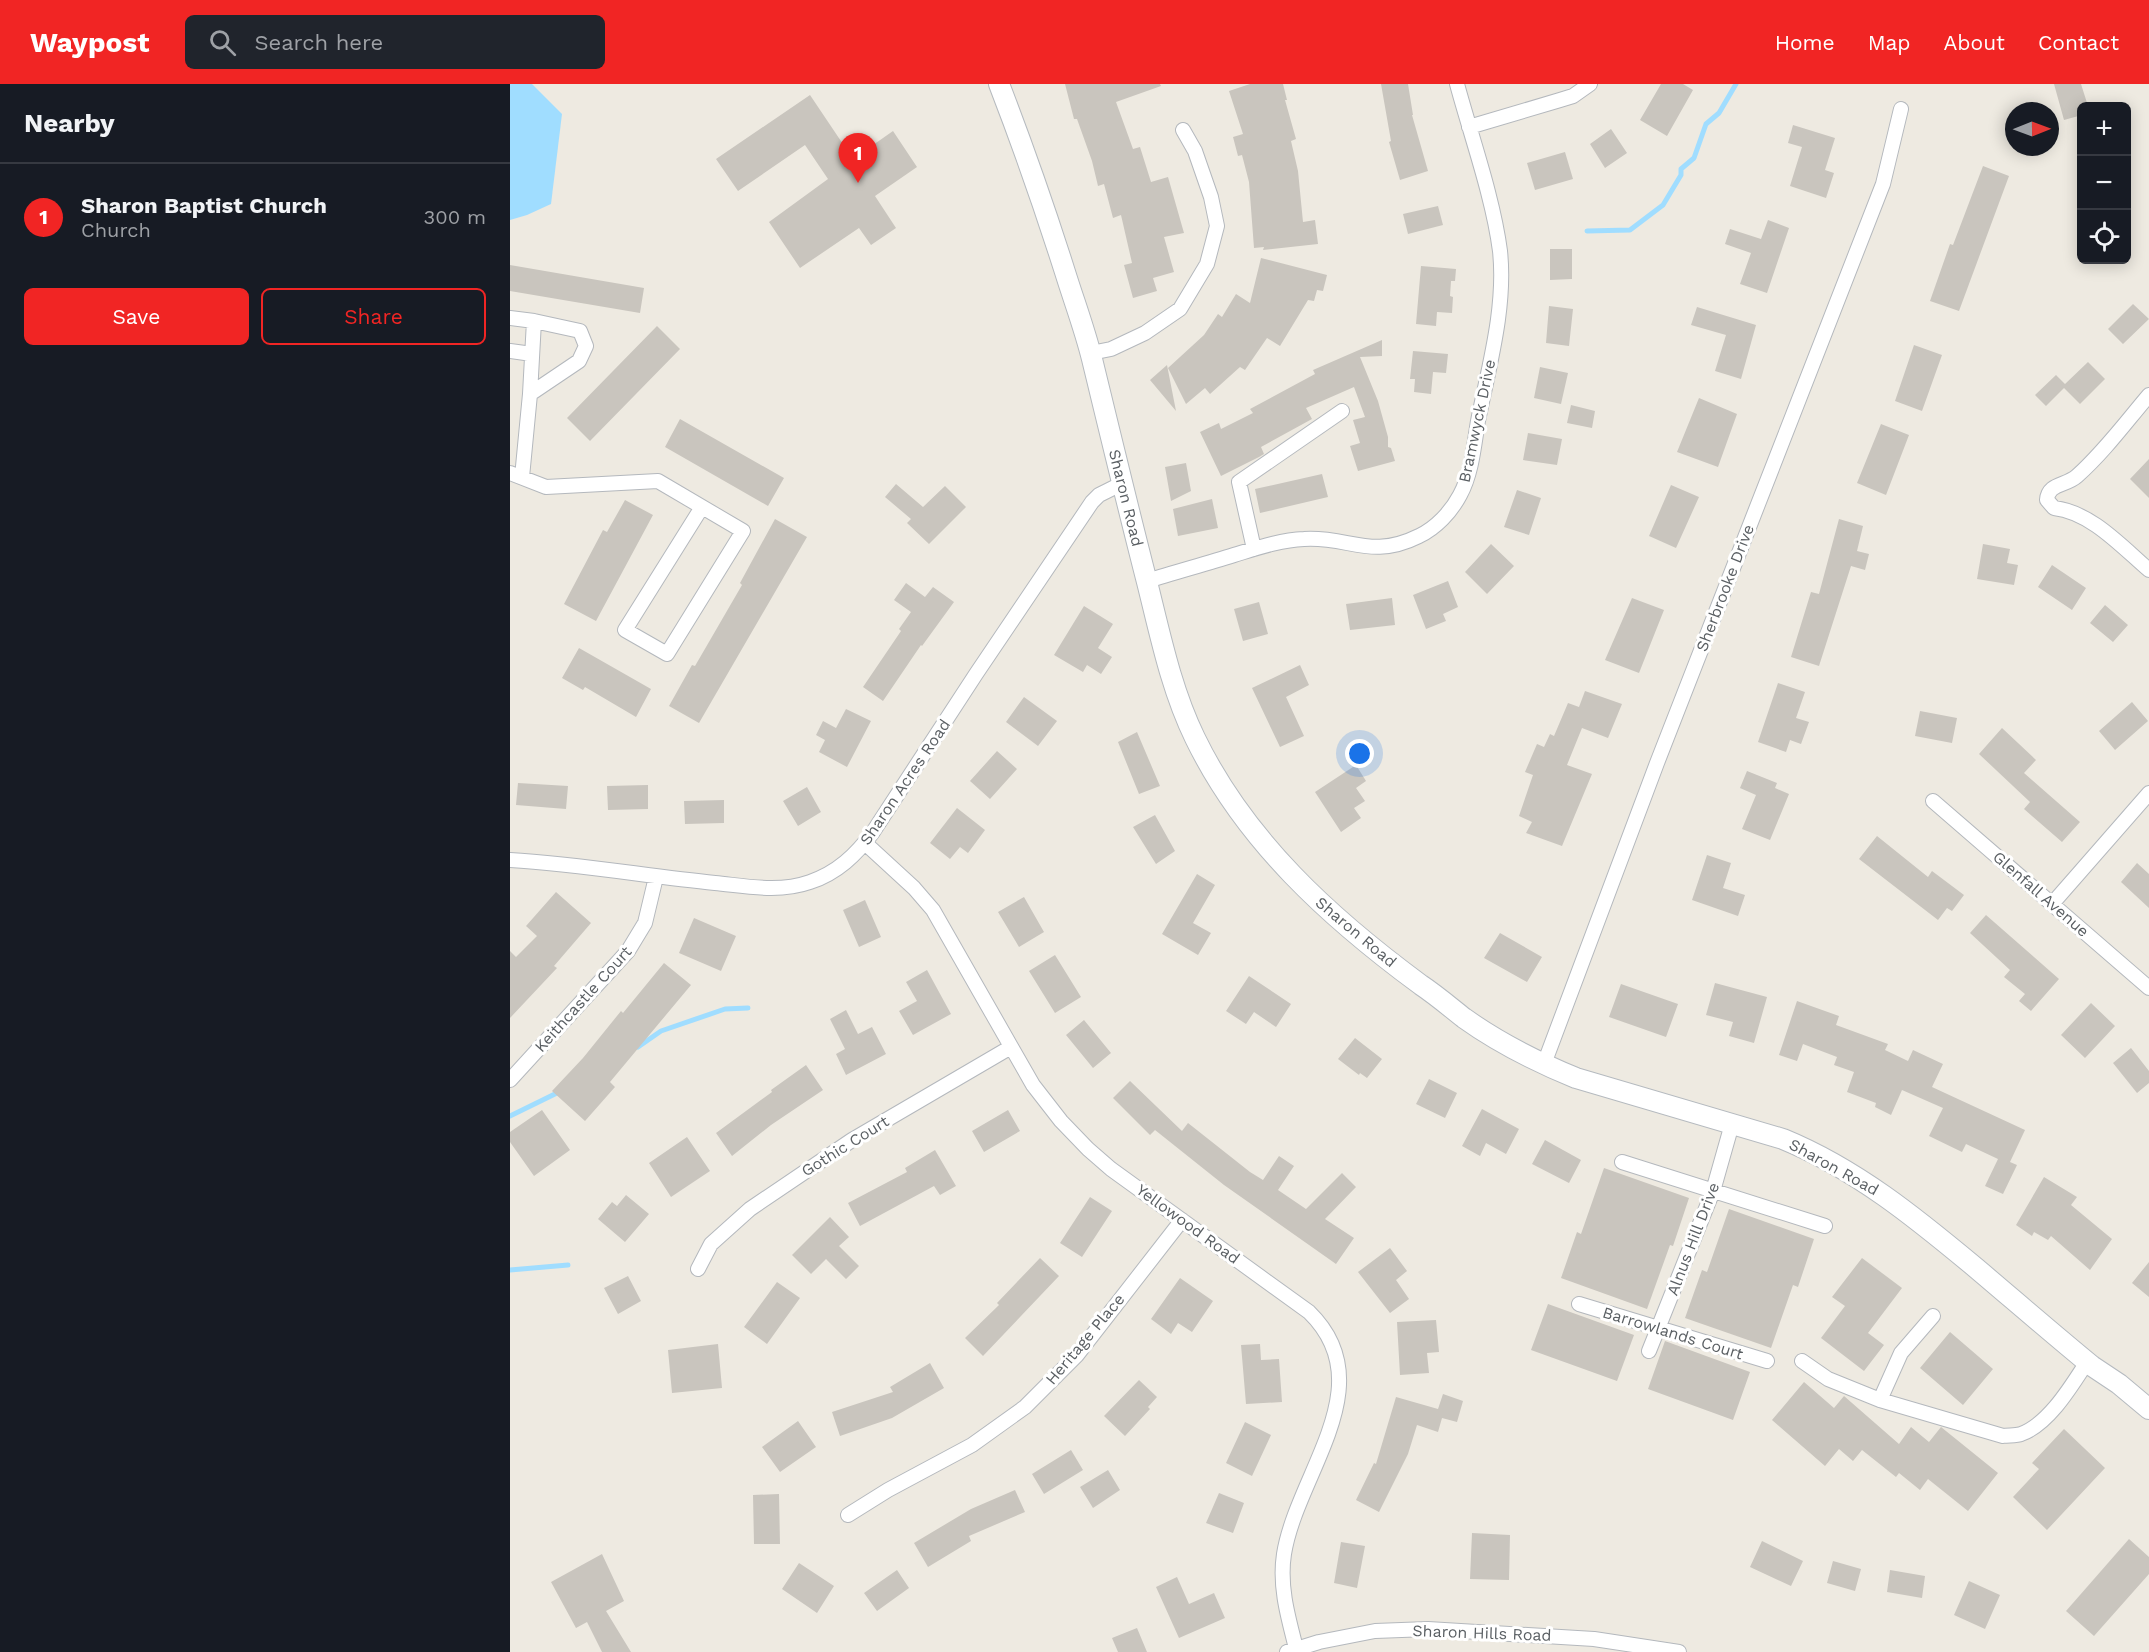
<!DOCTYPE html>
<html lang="en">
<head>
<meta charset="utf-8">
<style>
	:root { --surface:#171b24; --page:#20242c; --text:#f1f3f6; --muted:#9ea1a6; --line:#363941; --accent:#f12524 }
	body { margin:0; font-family:"Work Sans",sans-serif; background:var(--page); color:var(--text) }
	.controls { position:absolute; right:18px; top:18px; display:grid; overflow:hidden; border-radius:9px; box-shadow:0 3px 15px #0003 }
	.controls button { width:54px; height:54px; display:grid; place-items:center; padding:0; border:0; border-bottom:2px solid var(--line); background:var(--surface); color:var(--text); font:30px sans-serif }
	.compass { position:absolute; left:1495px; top:18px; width:54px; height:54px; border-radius:50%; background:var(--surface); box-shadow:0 3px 15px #0003; rotate:89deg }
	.you { position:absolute; left:850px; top:670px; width:21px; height:21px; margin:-15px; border:4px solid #fff; border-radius:50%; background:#1a73e8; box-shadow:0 0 0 9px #1a73e833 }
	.badge { display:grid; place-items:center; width:39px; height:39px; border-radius:50%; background:var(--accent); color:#fff; font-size:20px; font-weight:700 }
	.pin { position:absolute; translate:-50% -50px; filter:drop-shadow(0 2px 3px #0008) }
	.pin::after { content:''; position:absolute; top:32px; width:21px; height:18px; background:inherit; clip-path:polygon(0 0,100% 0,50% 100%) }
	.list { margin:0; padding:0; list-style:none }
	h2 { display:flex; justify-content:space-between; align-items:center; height:78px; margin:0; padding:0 24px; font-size:26px }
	h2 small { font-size:20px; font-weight:400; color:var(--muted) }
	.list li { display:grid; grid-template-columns:39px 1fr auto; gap:18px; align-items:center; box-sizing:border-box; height:108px; padding:0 24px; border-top:2px solid var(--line) }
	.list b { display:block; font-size:22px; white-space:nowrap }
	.list p { margin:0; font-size:20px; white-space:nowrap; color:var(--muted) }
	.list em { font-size:20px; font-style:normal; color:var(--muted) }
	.actions { display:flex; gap:12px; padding:18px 24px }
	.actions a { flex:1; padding:14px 0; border:2px solid var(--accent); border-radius:9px; text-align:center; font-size:21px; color:var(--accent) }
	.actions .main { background:var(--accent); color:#fff }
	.icon { flex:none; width:33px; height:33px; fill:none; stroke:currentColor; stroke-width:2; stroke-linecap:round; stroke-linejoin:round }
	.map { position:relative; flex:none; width:1639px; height:1568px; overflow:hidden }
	header { display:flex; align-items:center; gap:36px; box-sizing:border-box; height:84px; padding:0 30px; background:var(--accent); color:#fff }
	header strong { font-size:28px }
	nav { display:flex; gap:33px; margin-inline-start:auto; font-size:21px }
	.search { width:420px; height:54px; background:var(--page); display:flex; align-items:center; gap:15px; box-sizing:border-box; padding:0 21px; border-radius:9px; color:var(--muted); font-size:22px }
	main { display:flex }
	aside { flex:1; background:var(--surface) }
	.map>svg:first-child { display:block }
	.water { fill:#a0ddff }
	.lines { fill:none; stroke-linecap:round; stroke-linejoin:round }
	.stream { stroke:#a0ddff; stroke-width:5 }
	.building { fill:#c9c5be }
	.minor-casing { stroke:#b4b8bd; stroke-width:16 }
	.secondary-casing { stroke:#b5babf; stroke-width:22 }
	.minor { stroke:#fff; stroke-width:14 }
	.secondary { stroke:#fff; stroke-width:20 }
	.labels { text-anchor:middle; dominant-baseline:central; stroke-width:6; stroke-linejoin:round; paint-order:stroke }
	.street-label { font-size:16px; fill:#5a5f63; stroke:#fff }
</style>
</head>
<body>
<header>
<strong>Waypost</strong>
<div class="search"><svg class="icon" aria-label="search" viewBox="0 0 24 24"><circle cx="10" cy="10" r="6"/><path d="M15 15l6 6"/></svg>Search here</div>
<nav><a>Home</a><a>Map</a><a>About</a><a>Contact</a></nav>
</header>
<main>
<aside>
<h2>Nearby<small></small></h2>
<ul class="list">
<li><span class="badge">1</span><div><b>Sharon Baptist Church</b><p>Church</p></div><em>300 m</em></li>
</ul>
<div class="actions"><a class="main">Save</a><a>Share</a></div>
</aside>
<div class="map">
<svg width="1639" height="1568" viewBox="0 0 1639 1568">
	<rect width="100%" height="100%" fill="#eeeae1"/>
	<path class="water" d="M0,0H22L52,30L41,120L17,131L0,136Z"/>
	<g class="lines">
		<path class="stream" d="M1077,147L1120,146L1153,121L1171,91V85L1184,74L1196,40L1209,29L1226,0
			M128,963L151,947L215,925L238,924
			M0,1032L49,1008
			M0,1186L58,1181"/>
	</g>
	<path class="building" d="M555,0H650L651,2L606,18L623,65L630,63L641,98L658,93L674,149L654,153L664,188L643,194L647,207L623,214L614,181L622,179L611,131L603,134L594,100L588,102L582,77L567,35H564Z
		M740,0H773L777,16H775L786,55L781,57L788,87L793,138L805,136L808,160L753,166L754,163L744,164L739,98L732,71L728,72L723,53L733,50L719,7Z
		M871,0H898L903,31H902L918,87L890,96L879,58L881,57Z
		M1151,0H1173L1183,6L1157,52L1130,36Z
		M1544,0H1571L1578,22H1572V31L1554,36Z
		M300,11L343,75L383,47L407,83L365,112L386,144L361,161L349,144L290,184L259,138L318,95L295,61L228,107L206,75Z
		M1283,41L1325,54L1315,86L1324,89L1316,114L1280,102L1292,63L1278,59Z
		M1101,45L1117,69L1095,84L1080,60Z
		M1055,68L1063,95L1025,106L1017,79Z
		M1473,82L1499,92L1449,227L1420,217L1440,160L1443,161Z
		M928,122L933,141L898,150L893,130Z
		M1258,136L1279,144L1257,209L1230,200L1241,169L1215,160L1220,145L1251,155Z
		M1040,165H1062V195L1040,196Z
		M751,174L817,191L813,207L807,206L804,217L798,216L770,262L757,254L735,286L730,283L700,310L695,304L676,320L658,284L694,251L708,230L712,233L726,210L740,219Z
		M0,181L134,204L130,229L0,207Z
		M911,182L946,185L945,197H941L940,212L943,213L942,229L927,228L926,242L906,240Z
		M1623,220L1639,235L1613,260L1598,245Z
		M1039,222L1063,225L1059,262L1036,259Z
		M1187,223L1246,241L1231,295L1205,287L1216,251L1181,241Z
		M147,242L170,265L80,357L57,334Z
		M872,256V272L850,273L868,317L878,353V363L881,364L885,377L848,387L840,362L850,359L843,336L855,333L844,303L796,324L802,335L751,363L754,370L749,373L711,392L690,348L709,339L711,345L743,329L740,325L805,290L803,286Z
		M1404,261L1432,271L1412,327L1385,317Z
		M903,267L938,270L936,289L923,288L921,310L904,308L905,295H900Z
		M1578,278L1595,295L1570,320L1554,304L1536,322L1525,311L1546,291L1555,300Z
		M657,281L666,327L640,296Z
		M1030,283L1058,289L1051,320L1024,314Z
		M1189,314L1227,330L1208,383L1167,368Z
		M1061,321L1085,327L1082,344L1057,339Z
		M170,335L274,394L258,422L155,363Z
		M1371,340L1399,351L1376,411L1347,399Z
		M1018,349L1052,355L1047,381L1013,376Z
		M1639,375V414L1620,395Z
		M676,379L681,407L661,417L655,383Z
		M812,390L818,413L750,429L745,405Z
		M386,400L413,423L435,402L456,423L419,460L397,439L401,435L375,413Z
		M1161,401L1189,413L1166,464L1139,452Z
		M1007,406L1031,414L1019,451L994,443Z
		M702,415L708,444L668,452L663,425Z
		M115,416L143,431L86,537L54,520L93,446L97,448Z
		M265,435L297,453L189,639L159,622L182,581L185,582L232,501L230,499Z
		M1329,435L1353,442L1347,467L1359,470L1355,486L1341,482L1309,582L1281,573L1301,508L1309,510Z
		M981,460L1004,482L977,510L955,488Z
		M1473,460L1500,465L1497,479L1508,481L1504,501L1467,495Z
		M1542,481L1576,504L1562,526L1528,503Z
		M938,497L948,523L933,530L936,537L916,545L903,511Z
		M396,499L415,513L423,503L444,518L412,562L411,561L373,617L353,603L391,547L389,545L401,528L384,516Z
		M882,514L885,541L840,546L836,520Z
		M1122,514L1154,526L1129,589L1095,576Z
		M749,518L758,550L733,557L724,525Z
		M1595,521L1618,541L1603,558L1580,539Z
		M574,522L603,540L588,564L602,573L591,590L577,581L573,588L544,571Z
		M69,564L141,605L126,633L75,603L73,606L52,594Z
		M790,581L799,601L776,613L794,652L770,663L742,604Z
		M1268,599L1295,608L1286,634L1299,638L1291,660L1280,656L1276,668L1248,658Z
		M1075,607L1112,620L1098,654L1072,644L1057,681L1082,690L1052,762L1016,749L1022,738L1009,732L1023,691L1015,688L1027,660L1034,663L1040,650L1044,652L1058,619L1069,623Z
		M514,613L547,637L528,662L496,638Z
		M1622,618L1638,637L1605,666L1589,647Z
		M336,625L361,637L337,683L309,668L315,656L306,651L313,637L326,644Z
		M1410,627L1447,634L1442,659L1405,652Z
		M1492,644L1526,676L1514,689L1570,738L1552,758L1514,725L1520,718L1469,670Z
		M627,648L650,702L629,710L608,658Z
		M487,667L507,685L480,715L460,697Z
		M846,681L856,697L846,704L855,717L844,724L851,734L831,748L805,708Z
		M1237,687L1267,699L1265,704L1279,710L1260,756L1232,745L1246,711L1230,704Z
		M8,699L58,702L56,725L6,721Z
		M138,701V725L98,726L97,702Z
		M297,703L311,728L288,742L273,717Z
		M214,716V739L175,740L174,717Z
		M447,724L475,746L458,769L450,763L440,775L420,759Z
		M645,731L665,767L646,780L623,743Z
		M1367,752L1418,793L1422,787L1454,811L1442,827L1437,824L1428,836L1349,775Z
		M1197,771L1221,779L1213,804L1235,811L1228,832L1182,816Z
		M1627,779L1639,790V824L1611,798Z
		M687,790L705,801L683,839L701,849L688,871L652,850Z
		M46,808L81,839L44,882L47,884L0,934V867L6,873L27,852L16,842Z
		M514,813L534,848L509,863L488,828Z
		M355,816L371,853L349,863L333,826Z
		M1476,831L1549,895L1521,927L1509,917L1515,910L1494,893L1500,886L1460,849Z
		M184,834L226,852L211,887L169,869Z
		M990,849L1032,873L1017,898L974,874Z
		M545,871L571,913L545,929L519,887Z
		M154,879L181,901L100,998L105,1003L75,1037L42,1007L73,974L111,927L113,929Z
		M417,886L441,930L403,951L389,927L407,917L396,898Z
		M739,892L781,920L766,943L744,928L736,940L716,927Z
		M1205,899L1257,913L1244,959L1219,952L1223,938L1196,931Z
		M1111,900L1168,920L1156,953L1099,933Z
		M1287,917L1329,932L1326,941L1378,960L1375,966L1398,977L1403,966L1433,980L1422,1003L1515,1046L1500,1078L1507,1081L1493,1110L1475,1102L1488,1075L1456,1060L1452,1068L1419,1052L1433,1024L1392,1006L1381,1031L1365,1023L1366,1019L1337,1008L1344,988L1324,981L1327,973L1293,960L1287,977L1269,971Z
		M1581,919L1605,942L1575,974L1551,951Z
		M336,926L348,950L362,943L376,970L336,991L326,970L335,965L320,935Z
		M574,936L601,969L583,984L556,951Z
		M845,954L872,975L857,994L850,989L849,991L828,975Z
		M1621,964L1639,987V999L1627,1009L1603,979Z
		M296,981L313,1006L261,1041L222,1072L206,1049L262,1008L261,1006Z
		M919,995L947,1009L935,1034L906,1020Z
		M620,997L672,1047L678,1039L740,1088L753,1096L769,1072L784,1082L768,1106L796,1125L832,1089L846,1103L815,1135L844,1154L826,1180L714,1101L645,1046L640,1051L603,1014Z
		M972,1025L1009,1045L996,1070L976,1059L970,1072L952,1062Z
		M32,1026L60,1066L24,1092L0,1058V1048Z
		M498,1026L510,1047L474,1068L462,1047Z
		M177,1053L200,1087L161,1113L139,1079Z
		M1035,1056L1071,1076L1059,1099L1022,1080Z
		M425,1066L446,1102L430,1111L424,1102L350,1142L338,1119L397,1088L395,1084Z
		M1094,1084L1179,1114L1163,1162L1160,1161L1137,1225L1051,1194L1067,1148L1071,1150Z
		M1534,1093L1567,1113L1561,1121L1602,1155L1580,1186L1541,1152L1538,1156L1524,1148L1522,1152L1506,1141Z
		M116,1111L139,1130L115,1158L88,1135L102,1118L107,1122Z
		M580,1113L602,1127L572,1173L550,1159Z
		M1219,1125L1304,1155L1288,1203L1283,1201L1261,1264L1175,1234L1192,1186L1197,1188Z
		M320,1133L339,1153L329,1162L349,1182L336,1195L316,1175L301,1190L282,1171Z
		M880,1164L897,1187L886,1196L899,1215L880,1229L848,1188Z
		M530,1174L549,1192L473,1272L455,1254L489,1221L487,1219Z
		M1352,1174L1392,1204L1358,1249L1374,1261L1354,1287L1311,1254L1335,1222L1322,1213Z
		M1639,1178V1213L1622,1199Z
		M118,1192L131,1217L108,1230L94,1204Z
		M670,1194L703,1217L682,1248L668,1239L661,1250L641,1235Z
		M267,1198L290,1214L257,1260L234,1243Z
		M1038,1220L1124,1251L1107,1297L1021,1266Z
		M926,1236L929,1268L917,1269L919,1289L890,1291L887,1238Z
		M1440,1248L1483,1285L1453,1321L1410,1284Z
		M1155,1257L1240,1288L1223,1336L1138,1305Z
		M208,1260L212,1304L162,1309L158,1266Z
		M750,1260L751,1276L769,1275L772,1318L736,1320L731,1261Z
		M420,1279L434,1304L382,1334L330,1352L322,1328L383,1308L380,1303Z
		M629,1296L647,1313L638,1323L640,1325L615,1352L594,1332Z
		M1294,1298L1324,1324L1334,1312L1389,1360L1401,1343L1419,1358L1431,1343L1488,1389L1458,1427L1418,1395L1410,1406L1389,1389L1386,1393L1352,1366L1343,1377L1329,1365L1315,1382L1262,1336Z
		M933,1310L953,1317L947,1338L932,1334L928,1348L907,1341L898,1370L869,1428L846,1416L864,1379L866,1380L886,1313L928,1325Z
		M288,1337L306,1363L270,1388L252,1363Z
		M735,1338L761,1351L742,1392L716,1379Z
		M1554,1345L1595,1384L1537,1446L1503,1413L1529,1385L1522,1379Z
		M561,1366L573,1386L534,1410L522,1390Z
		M598,1386L610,1406L583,1424L570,1403Z
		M505,1406L515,1428L459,1452L461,1457L418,1483L404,1459L461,1425Z
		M709,1409L734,1419L723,1449L696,1439Z
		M269,1410L270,1460H244L243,1411Z
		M962,1449L1000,1451L999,1496L960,1495Z
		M1619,1455L1639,1473V1490L1584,1552L1556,1527Z
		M1252,1457L1293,1477L1281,1502L1240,1483Z
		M831,1458L855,1462L847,1504L824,1499Z
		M92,1470L114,1517L96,1527L121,1568H92L77,1538L66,1544L41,1498Z
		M1323,1477L1351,1485L1345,1507L1317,1499Z
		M289,1479L324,1502L307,1529L272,1505Z
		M387,1486L399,1504L367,1527L354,1509Z
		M1380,1486L1415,1492L1412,1514L1377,1508Z
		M667,1493L679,1520L704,1509L715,1534L669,1554L646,1503Z
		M1459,1497L1490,1511L1475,1545L1444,1531Z
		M627,1544L637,1568H608L602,1554Z"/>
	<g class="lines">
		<defs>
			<path id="minor" d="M959,43L1050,16L1063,12L1080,0
				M0,234L24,237
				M0,267L22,270
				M581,269L601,265L635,249L670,225L697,180L707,142L701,113L685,67L673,46
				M1639,311C1616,338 1594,368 1567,392C1556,402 1538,399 1537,416L1544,424C1581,428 1612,463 1639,486
				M0,389L36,403L148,397L233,447L157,570L115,546L192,423
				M12,393L20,310L69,277L76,262L70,247L24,237L20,310
				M744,465L729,398L832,327
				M637,497C666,488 695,480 724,471C747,464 770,456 794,455C839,452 861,476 909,452C926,444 941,428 950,411C962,389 964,361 968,337C979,282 996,223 990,167C983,113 961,52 947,0
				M1423,717L1639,904
				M355,759L404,804L423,826L523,1001L551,1037L578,1065L601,1085L799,1228C874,1301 787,1389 774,1470C769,1502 778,1533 786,1564
				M0,776C68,780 136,792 205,799C236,802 269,809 300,798C327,789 346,771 363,748L466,590L582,418L589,411L611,400
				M1542,820L1639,709
				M1034,980L1147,679L1373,100L1391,25
				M0,996L118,867L135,839L146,793
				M1112,1078L1315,1142
				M188,1185L201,1160L240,1125L342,1056L501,963
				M1069,1220L1257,1277
				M1139,1267L1203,1107L1222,1040
				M1292,1277L1318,1295L1370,1316L1493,1352C1498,1351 1506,1352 1511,1350C1539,1340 1562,1301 1577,1278
				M1370,1316L1391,1269L1423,1232
				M338,1431L378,1406L462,1361L515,1323L567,1271L672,1136
				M777,1568L809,1558L865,1547L918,1545L1084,1555L1169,1568"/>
			<path id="secondary" d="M489,0C513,62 535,125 555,188C564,217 575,246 582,275C600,349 618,424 637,498C650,550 661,605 685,654C735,757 820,834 911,901C926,911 940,923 954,934C989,959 1027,978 1066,994L1273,1055C1346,1085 1406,1134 1466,1184C1505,1217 1543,1250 1582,1282L1609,1300L1639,1325"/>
		</defs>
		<use href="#minor" class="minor-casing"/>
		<use href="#secondary" class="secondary-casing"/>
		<use href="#minor" class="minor"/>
		<use href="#secondary" class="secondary"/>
	</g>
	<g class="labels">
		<g class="street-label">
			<text transform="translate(967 337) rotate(-78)">Bramwyck Drive</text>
			<text transform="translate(616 414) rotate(76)">Sharon Road</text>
			<text transform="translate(1215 504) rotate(-69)">Sherbrooke Drive</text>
			<text transform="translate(395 698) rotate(-56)">Sharon Acres Road</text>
			<text transform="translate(1531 810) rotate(41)">Glenfall Avenue</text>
			<text transform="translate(846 848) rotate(40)">Sharon Road</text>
			<text transform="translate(73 915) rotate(-48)">Keithcastle Court</text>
			<text transform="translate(335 1062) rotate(-32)">Gothic Court</text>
			<text transform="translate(1324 1083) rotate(29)">Sharon Road</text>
			<text transform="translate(678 1140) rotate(36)">Yellowood Road</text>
			<text transform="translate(1183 1155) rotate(-69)">Alnus Hill Drive</text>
			<text transform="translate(1163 1249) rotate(17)">Barrowlands Court</text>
			<text transform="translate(575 1255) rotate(-50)">Heritage Place</text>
			<text transform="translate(972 1549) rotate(2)">Sharon Hills Road</text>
		</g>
	</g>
</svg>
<div class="controls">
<button>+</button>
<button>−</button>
<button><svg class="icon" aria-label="locate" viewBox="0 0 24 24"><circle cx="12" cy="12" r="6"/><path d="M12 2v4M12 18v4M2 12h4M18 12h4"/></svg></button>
</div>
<svg class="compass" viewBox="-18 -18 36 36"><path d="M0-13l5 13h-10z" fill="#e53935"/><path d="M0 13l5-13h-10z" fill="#9ea1a6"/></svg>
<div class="you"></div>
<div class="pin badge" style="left:348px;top:99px">1</div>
</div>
</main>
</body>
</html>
